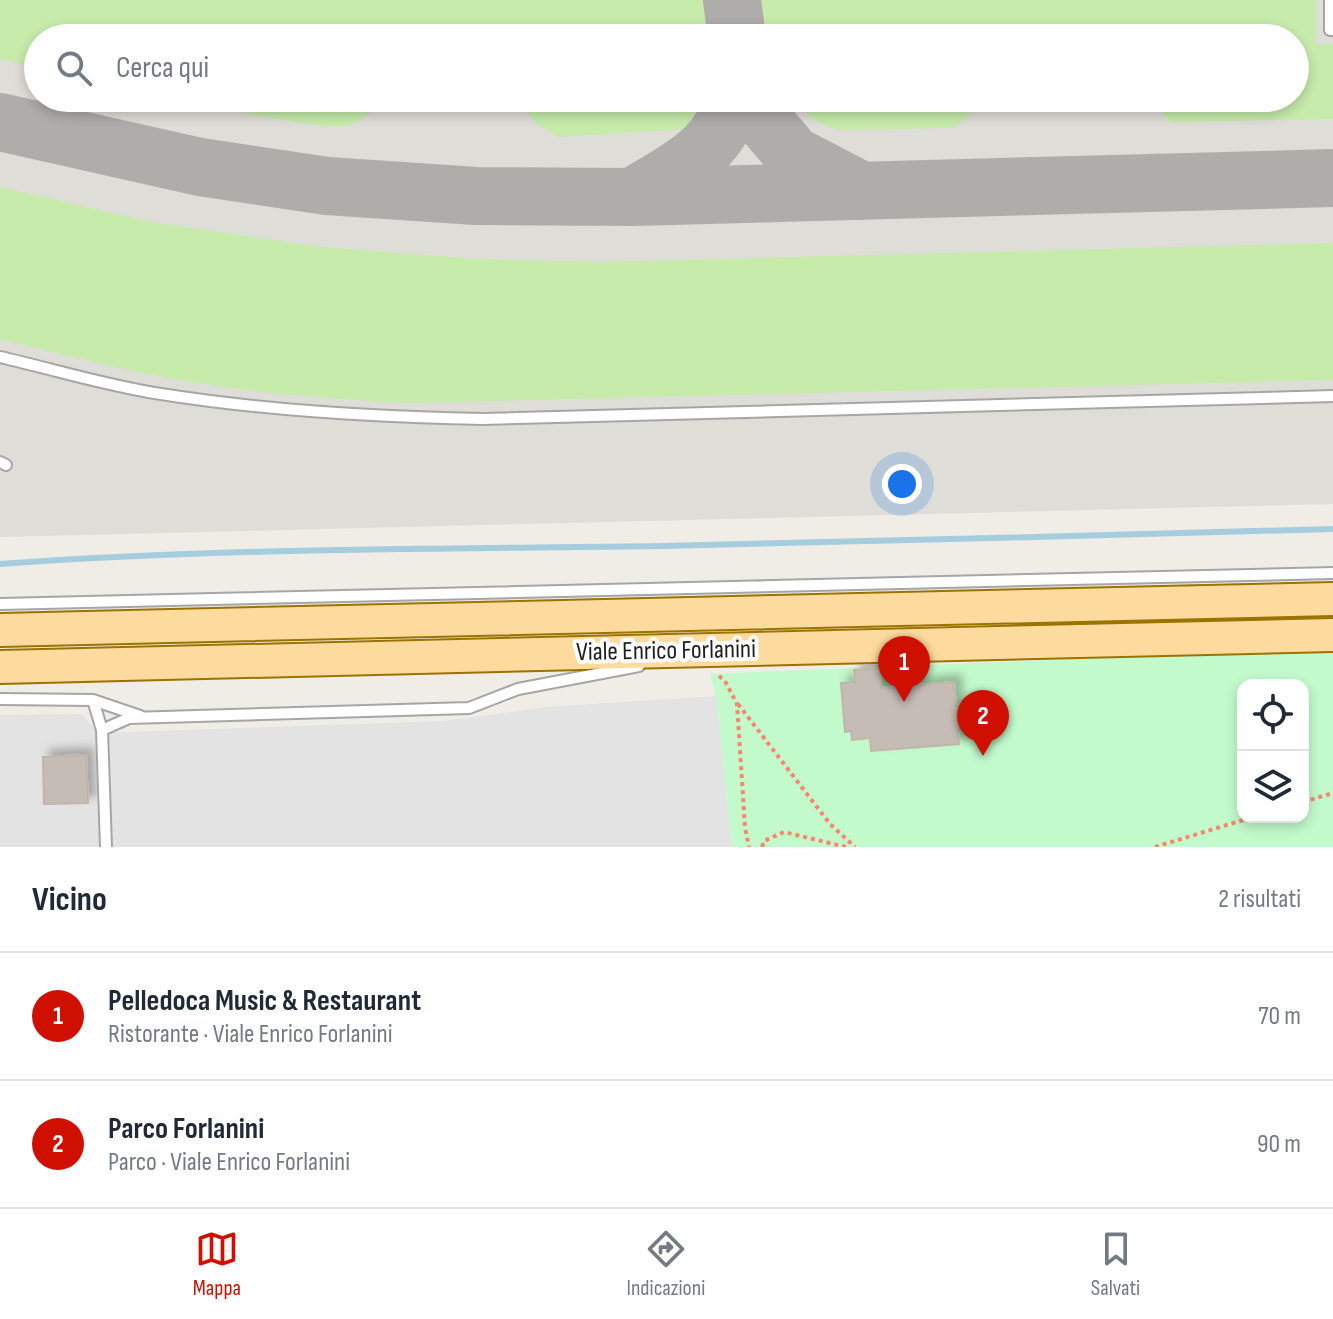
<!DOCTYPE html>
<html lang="it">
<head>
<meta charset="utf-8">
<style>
	:root { --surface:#fff; --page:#f2f2f3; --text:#1f2937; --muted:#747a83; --line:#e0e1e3; --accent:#cf1000 }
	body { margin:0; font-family:"Sofia Sans Condensed",sans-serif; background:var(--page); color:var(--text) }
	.controls { position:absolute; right:24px; bottom:24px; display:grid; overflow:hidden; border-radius:16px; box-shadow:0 4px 12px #0003 }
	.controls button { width:72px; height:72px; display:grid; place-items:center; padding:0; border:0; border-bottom:2px solid var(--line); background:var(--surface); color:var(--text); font:40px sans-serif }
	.you { position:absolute; left:902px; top:484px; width:28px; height:28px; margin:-20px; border:6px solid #fff; border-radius:50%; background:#1a73e8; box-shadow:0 0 0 12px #1a73e833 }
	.badge { display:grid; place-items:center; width:52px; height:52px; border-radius:50%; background:var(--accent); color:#fff; font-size:26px; font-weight:700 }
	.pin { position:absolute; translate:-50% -66px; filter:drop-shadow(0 2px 4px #0008) }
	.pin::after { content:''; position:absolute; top:42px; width:28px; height:24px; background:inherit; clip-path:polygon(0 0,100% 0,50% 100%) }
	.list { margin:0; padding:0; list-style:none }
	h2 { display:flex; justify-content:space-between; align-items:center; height:104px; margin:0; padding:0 32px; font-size:34px }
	h2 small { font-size:26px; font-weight:400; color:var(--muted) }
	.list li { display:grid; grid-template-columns:52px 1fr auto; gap:24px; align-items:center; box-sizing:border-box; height:128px; padding:0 32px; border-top:2px solid var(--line) }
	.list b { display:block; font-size:30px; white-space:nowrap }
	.list p { margin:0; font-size:26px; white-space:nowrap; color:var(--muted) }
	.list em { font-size:26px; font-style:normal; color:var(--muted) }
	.icon { flex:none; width:44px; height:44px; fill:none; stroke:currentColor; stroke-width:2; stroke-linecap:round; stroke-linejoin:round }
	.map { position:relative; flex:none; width:1333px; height:847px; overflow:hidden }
	.search { position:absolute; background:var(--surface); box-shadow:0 4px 12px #0003; left:24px; right:24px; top:24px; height:88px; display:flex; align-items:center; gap:20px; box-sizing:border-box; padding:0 28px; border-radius:44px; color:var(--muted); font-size:30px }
	.sheet { height:360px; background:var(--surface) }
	nav { display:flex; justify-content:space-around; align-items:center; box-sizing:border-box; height:112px; border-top:2px solid var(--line); background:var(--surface); font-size:22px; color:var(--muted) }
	nav a { display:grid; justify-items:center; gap:4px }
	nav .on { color:var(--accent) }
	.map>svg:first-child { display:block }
	.airport { fill:#dfddd7; fill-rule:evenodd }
	.grass { fill:#c6ebab }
	.park { fill:#c2facb; fill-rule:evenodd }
	.parking { fill:#e3e3e3 }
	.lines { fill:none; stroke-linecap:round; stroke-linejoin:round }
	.stream { stroke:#a5cdde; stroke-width:6 }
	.taxiway { stroke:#aeadaa; stroke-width:58 }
	.building { fill:#c5bdb5; stroke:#c2b5a8; stroke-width:2; filter:url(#shadow) }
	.lane-casing { stroke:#a6a6a6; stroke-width:14 }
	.primary-casing { stroke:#9b7300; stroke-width:36 }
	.path { stroke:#fc856b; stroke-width:4; stroke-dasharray:4 4; stroke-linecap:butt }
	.lane { stroke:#fff; stroke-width:10 }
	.primary { stroke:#fddb9e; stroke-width:32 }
	.labels { text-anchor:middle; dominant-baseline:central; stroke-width:8; stroke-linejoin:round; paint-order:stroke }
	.street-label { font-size:26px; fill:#1f1f1f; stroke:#fff }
</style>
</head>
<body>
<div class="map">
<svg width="1333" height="847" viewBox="0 0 1333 847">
	<defs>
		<filter id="shadow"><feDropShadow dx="7" dy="-7" stdDeviation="4" flood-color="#0004"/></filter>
	</defs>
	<rect width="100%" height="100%" fill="#f0ede6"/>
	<path class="airport" d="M0,0H1333V504L0,537ZM38,38H1295V98H38Z"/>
	<path class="grass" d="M0,0H709L712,38H38V67L0,59Z
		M757,0H1316V44H1333V119L1171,122L1147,98H1295V38H764Z
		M179,98H385C376,108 364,120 351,125C326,133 211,105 179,98Z
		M518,98H702L686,129L559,137L536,124Z
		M792,98H984L963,121L953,128L838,130L815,121Z
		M0,187L151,222L322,247L476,259L601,262L1333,243V380L409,403C322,399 234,392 148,374C99,364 49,351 0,339Z"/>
	<path class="park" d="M1333,652V847H732L716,696L710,674L1098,658ZM1243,685H1303V817H1243Z"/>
	<path class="parking" d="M716,696L732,847H0V715L82,714L98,733L443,721L546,707Z"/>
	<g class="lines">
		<path class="stream" d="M0,564C220,548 442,549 663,546C886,542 1110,534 1333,529"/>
		<path class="taxiway" d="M732,0L737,38
			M751,98L755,110L793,155L862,191
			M0,122L200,167L327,186L476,196L633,197L1333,178
			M634,196C675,171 723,150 732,98"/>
	</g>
	<path class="building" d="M880,668L881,688L954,682L959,744L871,751L870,738L852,740L851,731L845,732L841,683L855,682L854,670Z
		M86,755L88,803L44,804L43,757Z"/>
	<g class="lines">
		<defs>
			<path id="lane" d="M1330,0V30H1333
				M0,357C53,369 107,386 161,394C268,411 375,417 483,419L1333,396
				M0,462L6,465
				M0,604L1333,573
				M0,699L93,700L140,716
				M93,700L102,730L106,847
				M102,730L129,718L469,708L518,689L639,666"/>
			<path id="primary" d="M0,630L1333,599
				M0,667L1333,635"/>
		</defs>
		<use href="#lane" class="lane-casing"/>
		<use href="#primary" class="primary-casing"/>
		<path class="path" d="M719,676L725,681L737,704L745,827L749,847
			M738,704L830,824L855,847
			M1303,802L1333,793
			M762,847L764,841L784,832L846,847
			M1155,847L1253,817"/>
		<use href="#lane" class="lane"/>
		<use href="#primary" class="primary"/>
	</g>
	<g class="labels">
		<g class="street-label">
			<text transform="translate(666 651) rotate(-1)">Viale Enrico Forlanini</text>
		</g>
	</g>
</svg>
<div class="controls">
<button><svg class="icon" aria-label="locate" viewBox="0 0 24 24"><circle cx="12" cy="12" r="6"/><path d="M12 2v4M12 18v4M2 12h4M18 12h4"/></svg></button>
<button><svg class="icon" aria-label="layers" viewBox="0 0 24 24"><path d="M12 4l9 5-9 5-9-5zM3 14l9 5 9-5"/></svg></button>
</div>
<div class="you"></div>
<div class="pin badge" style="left:904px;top:702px">1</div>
<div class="pin badge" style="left:983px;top:756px">2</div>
<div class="search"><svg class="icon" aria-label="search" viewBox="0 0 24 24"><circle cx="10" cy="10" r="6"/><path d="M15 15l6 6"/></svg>Cerca qui</div>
</div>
<section class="sheet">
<h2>Vicino<small>2 risultati</small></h2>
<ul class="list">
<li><span class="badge">1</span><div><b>Pelledoca Music &amp; Restaurant</b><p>Ristorante · Viale Enrico Forlanini</p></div><em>70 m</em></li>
<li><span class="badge">2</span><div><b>Parco Forlanini</b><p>Parco · Viale Enrico Forlanini</p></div><em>90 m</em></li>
</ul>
</section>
<nav>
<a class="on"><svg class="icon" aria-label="map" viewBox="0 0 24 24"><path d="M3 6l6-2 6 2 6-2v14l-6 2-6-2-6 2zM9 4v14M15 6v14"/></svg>Mappa</a>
<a><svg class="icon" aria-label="directions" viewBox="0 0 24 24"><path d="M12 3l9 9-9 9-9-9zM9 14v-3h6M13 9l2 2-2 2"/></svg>Indicazioni</a>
<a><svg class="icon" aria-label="saved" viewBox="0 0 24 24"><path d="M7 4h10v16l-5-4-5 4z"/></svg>Salvati</a>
</nav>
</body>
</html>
